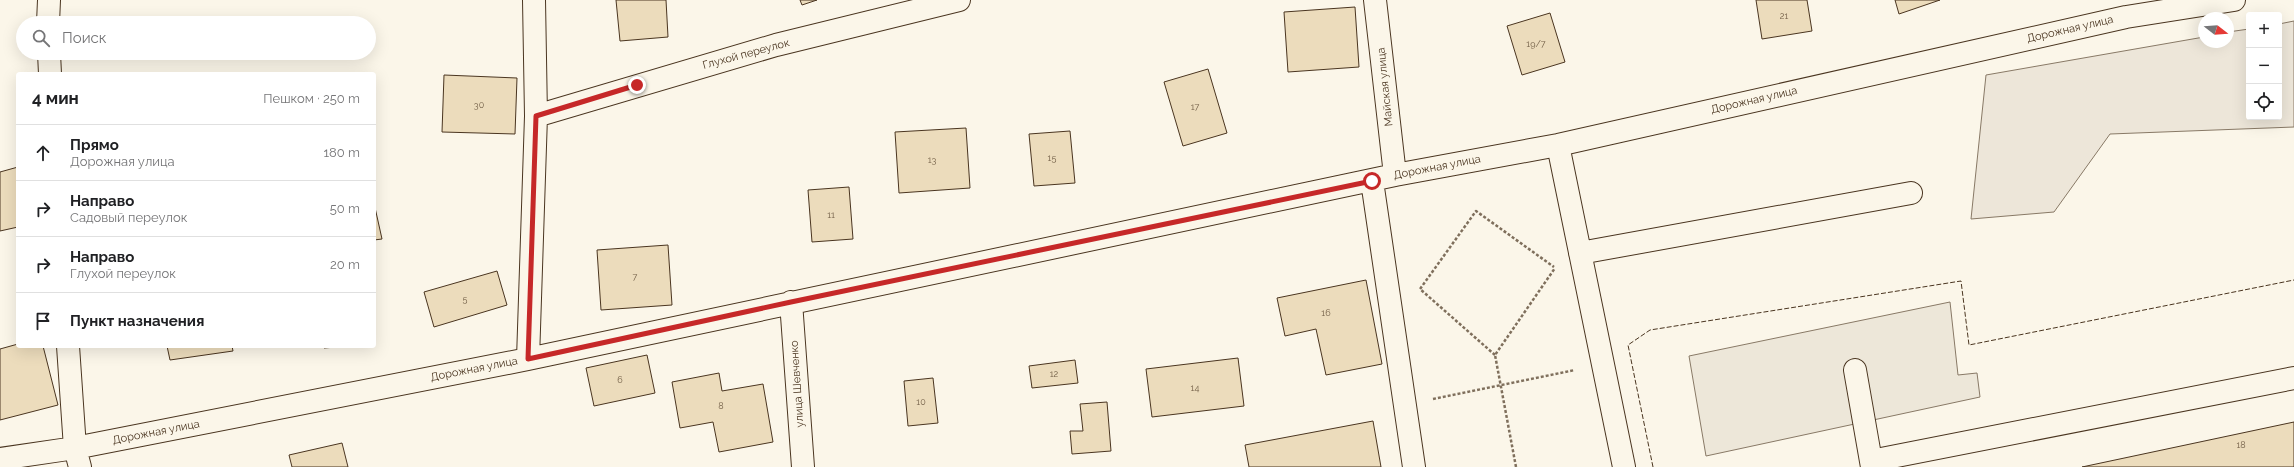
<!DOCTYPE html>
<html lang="ru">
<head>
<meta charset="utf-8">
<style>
	:root { --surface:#fff; --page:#f2f2f2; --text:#202124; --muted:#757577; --line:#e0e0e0 }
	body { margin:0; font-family:Raleway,sans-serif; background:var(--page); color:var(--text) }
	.controls { position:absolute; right:12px; top:12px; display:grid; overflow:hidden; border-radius:4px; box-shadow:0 4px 16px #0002 }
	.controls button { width:36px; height:36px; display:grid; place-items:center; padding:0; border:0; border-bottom:1px solid var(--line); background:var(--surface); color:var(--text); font:20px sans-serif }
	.compass { position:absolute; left:2198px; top:12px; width:36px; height:36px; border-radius:50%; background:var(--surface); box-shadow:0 4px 16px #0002; rotate:107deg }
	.stop { position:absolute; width:12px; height:12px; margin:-9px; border:3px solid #c62828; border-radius:50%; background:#fff }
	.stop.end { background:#c62828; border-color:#fff; box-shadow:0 1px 4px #0008 }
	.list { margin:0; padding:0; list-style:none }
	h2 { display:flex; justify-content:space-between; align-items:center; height:52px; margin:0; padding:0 16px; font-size:17px }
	h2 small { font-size:13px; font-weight:400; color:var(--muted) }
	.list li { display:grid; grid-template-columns:26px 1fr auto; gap:12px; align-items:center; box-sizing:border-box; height:56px; padding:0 16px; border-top:1px solid var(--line) }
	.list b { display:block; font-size:15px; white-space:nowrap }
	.list p { margin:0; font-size:13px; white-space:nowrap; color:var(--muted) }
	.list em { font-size:13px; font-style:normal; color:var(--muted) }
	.icon { flex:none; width:22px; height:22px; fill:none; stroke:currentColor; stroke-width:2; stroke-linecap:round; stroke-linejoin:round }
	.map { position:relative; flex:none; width:2294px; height:467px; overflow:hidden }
	.search { position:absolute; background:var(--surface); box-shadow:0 4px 16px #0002; left:16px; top:16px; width:360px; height:44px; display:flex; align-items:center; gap:10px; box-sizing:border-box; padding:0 14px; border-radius:22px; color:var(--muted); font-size:15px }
	.panel { position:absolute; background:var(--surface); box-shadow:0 4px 16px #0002; left:16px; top:72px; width:360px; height:276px; border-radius:4px }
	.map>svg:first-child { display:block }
	.green { fill:#ede6d9; stroke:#887966 }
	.parking { fill:#ede7d9; stroke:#887966 }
	.building { fill:#ecdcbc; stroke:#4a3520 }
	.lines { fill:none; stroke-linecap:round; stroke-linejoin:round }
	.minor-casing { stroke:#4a3520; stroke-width:24 }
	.path { stroke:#7f6f5c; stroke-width:2.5; stroke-dasharray:3 2; stroke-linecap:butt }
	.minor { stroke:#fbf6e9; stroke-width:22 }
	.fence { stroke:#4a3520; stroke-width:1; stroke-dasharray:5 2; stroke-linecap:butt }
	.route { stroke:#c62828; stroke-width:5 }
	.labels { text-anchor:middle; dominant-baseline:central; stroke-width:3; stroke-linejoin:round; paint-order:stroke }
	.number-label { font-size:9px; fill:#725f47 }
	.street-label { font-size:11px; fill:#4a3520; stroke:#fbf6e9 }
</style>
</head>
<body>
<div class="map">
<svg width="2294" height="467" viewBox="0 0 2294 467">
	<rect width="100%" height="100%" fill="#fbf6e9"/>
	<path class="green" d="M2294,21V127L2110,134L2054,212L1971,219L1986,75L2204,37V42H2228V32L2249,29V117H2279V24Z"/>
	<path class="parking" d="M1950,302L1958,375L1977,373L1980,397L1706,456L1689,356Z"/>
	<path class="building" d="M616,0H666L668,37L620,41Z
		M800,0H817L802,5Z
		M1756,0H1807L1812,31L1762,39Z
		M1895,0H1940L1899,14Z
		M1355,7L1359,67L1288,72L1284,12Z
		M1550,13L1565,62L1522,75L1507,26Z
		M1208,69L1227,133L1183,146L1164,82Z
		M444,75L517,78L515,134L442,132Z
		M966,128L970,188L899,193L895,132Z
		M1070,131L1075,183L1034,186L1029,134Z
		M18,167V227L0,231V172Z
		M849,187L853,239L812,242L808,190Z
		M374,203L382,239L374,240Z
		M668,245L672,305L601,310L597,250Z
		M497,271L507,305L434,327L424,292Z
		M1366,280L1382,364L1326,375L1316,329L1285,336L1277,298Z
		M18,344V346H43L58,405L0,420V349Z
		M167,346H232L233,351L170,360Z
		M323,346H348L324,348Z
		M647,355L655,393L594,406L586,368Z
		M1238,358L1244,406L1152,417L1146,369Z
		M1075,360L1078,383L1032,388L1029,366Z
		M719,373L722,391L763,384L773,442L719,452L713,422L680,428L672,382Z
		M933,378L938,423L908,426L904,381Z
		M1107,402L1111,451L1072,454L1070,431H1083L1080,404Z
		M1373,421L1381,467H1249L1245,445Z
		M2294,422V467H2082Z
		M342,443L348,467H292L289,455Z"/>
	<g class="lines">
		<defs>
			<path id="minor" d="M1375,0L1395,175
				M48,23L49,0
				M49,53L50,74
				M536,116L776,45L959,0
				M1558,145L1624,467
				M1372,181L1414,467
				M1580,253L1911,193
				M791,302L803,467
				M68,346L75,448L80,467
				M528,359L536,116L534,0
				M1855,370L1872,467
				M0,459L75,448L528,359L1395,175L1558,145L2126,17L2234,0
				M1871,461L2294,378"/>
		</defs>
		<use href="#minor" class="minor-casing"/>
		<path class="path" d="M1495,355L1420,289L1476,211L1554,267
			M1433,399L1575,370
			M1516,467L1495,355L1555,268"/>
		<use href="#minor" class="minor"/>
		<path class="fence" d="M1653,467L1628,345L1650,330L1961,281L1969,345L2294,280"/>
	</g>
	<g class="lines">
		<path class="route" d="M637,85L536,116L528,359L791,302L1372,181"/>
	</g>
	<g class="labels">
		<g class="number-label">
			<text x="1784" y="16">21</text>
			<text x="1536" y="44">19/7</text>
			<text x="479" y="105">30</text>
			<text x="1195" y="107">17</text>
			<text x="1052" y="158">15</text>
			<text x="932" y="160">13</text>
			<text x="831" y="215">11</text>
			<text x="635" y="277">7</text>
			<text x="465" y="299">5</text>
			<text x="1326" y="313">16</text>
			<text x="1054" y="374">12</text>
			<text x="620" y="380">6</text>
			<text x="1195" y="388">14</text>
			<text x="921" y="402">10</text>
			<text x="721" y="406">8</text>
			<text x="2241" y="445">18</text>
		</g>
		<g class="street-label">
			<text transform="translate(2070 29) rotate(-13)">Дорожная улица</text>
			<text transform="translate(746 54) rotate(-15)">Глухой переулок</text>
			<text transform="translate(1385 87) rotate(-96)">Майская улица</text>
			<text transform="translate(1754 100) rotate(-13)">Дорожная улица</text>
			<text transform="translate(1437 167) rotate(-11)">Дорожная улица</text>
			<text transform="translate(474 369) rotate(-11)">Дорожная улица</text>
			<text transform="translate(797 384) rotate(-94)">улица Шевченко</text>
			<text transform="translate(156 432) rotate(-11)">Дорожная улица</text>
		</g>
	</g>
</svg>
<div class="controls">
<button>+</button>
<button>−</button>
<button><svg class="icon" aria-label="locate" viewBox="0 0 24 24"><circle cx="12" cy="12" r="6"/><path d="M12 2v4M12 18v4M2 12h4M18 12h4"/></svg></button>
</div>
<svg class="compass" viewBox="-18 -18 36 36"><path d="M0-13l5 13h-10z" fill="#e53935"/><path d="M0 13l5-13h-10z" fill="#757577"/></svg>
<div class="stop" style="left:1372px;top:181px"></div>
<div class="stop end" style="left:637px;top:85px"></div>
<div class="search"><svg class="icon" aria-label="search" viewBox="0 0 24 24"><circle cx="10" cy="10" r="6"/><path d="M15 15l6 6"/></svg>Поиск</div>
<section class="panel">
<h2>4 мин<small>Пешком · 250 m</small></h2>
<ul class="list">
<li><svg class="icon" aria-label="ahead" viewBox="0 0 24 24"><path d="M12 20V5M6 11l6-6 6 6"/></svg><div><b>Прямо</b><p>Дорожная улица</p></div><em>180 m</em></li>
<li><svg class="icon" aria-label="right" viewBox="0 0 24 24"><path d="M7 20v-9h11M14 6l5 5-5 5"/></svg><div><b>Направо</b><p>Садовый переулок</p></div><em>50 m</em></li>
<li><svg class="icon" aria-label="right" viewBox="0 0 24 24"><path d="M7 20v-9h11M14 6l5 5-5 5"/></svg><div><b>Направо</b><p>Глухой переулок</p></div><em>20 m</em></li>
<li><svg class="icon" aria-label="arrive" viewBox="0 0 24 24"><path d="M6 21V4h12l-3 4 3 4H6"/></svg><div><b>Пункт назначения</b></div></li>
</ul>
</section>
</div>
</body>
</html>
